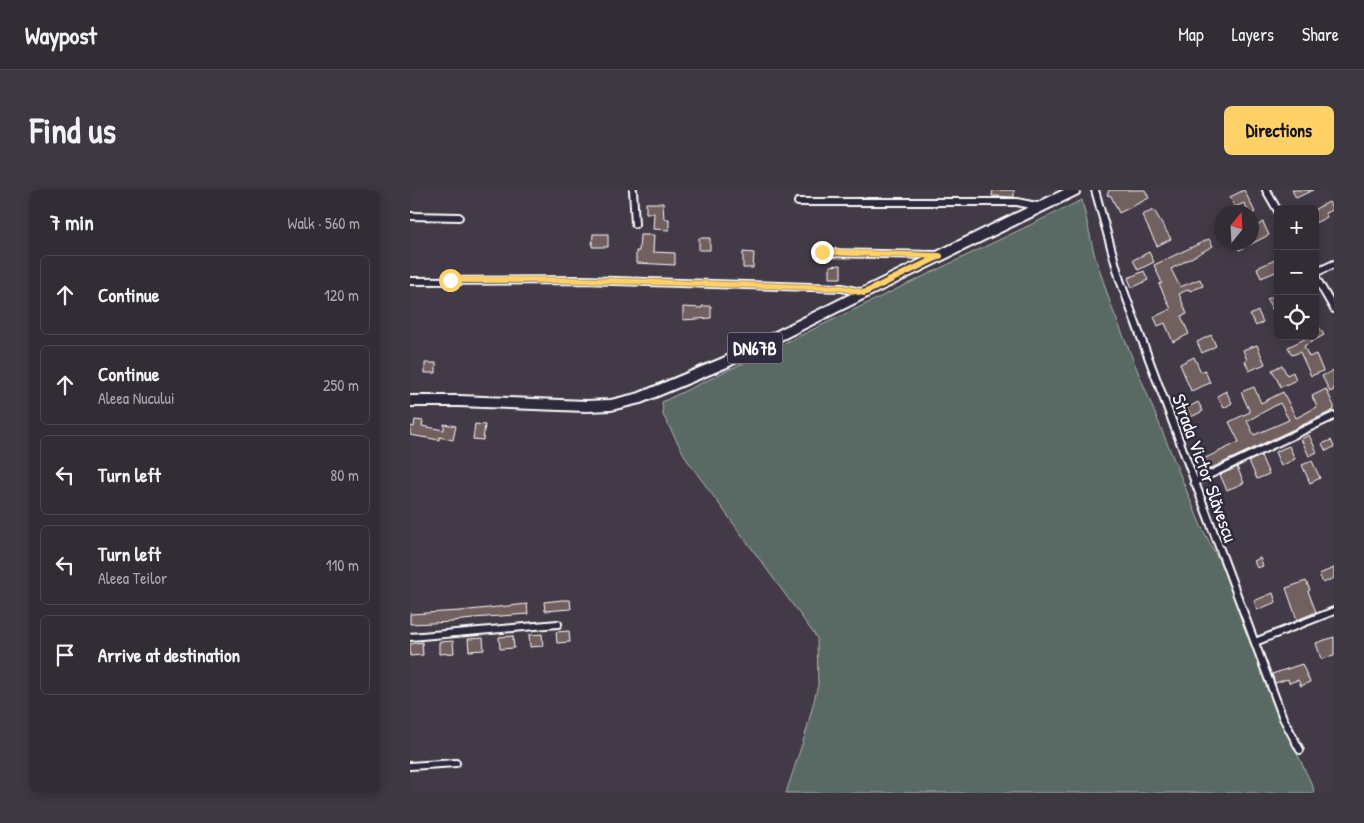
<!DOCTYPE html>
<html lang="en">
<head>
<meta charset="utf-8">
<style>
	:root { --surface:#322c35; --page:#3d3841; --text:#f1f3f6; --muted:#a8a7ad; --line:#4d4850; --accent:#ffd166 }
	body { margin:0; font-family:"Patrick Hand",sans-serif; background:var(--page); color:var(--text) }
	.controls { position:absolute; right:15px; top:15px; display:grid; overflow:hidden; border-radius:8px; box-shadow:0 2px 12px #0003 }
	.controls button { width:45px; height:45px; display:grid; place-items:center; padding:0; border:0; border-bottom:1px solid var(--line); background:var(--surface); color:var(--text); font:25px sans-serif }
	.compass { position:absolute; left:804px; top:15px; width:45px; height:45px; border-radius:50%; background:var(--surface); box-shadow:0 2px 12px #0003; rotate:18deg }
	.stop { position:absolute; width:15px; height:15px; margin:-11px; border:4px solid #ffd166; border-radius:50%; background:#fff }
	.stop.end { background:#ffd166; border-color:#fff; box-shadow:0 1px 5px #0008 }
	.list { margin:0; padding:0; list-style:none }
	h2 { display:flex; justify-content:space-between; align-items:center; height:65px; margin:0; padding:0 20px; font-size:21px }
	h2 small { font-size:16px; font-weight:400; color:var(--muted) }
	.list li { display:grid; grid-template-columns:32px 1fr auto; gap:15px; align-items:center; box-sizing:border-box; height:80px; margin:0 10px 10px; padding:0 10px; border:1px solid var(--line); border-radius:8px }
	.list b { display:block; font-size:19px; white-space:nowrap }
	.list p { margin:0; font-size:16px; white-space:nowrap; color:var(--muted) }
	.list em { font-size:16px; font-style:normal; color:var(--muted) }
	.icon { flex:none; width:28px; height:28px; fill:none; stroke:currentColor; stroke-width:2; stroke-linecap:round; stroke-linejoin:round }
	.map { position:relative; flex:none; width:924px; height:603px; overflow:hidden; border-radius:8px }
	header { display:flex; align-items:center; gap:30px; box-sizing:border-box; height:70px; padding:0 25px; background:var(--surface); border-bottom:1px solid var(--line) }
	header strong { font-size:24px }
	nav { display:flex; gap:28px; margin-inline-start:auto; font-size:18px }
	.intro { display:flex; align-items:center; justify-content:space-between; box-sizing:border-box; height:120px; padding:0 30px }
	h1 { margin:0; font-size:35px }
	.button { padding:12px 22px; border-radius:8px; background:var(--accent); color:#111; font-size:18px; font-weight:700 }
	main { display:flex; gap:30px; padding:0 30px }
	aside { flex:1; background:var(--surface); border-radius:8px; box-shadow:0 2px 12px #0003 }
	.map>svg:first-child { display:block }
	.green { fill:#586a63; stroke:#acb4b1 }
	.building { fill:#72605f; stroke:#fff; fill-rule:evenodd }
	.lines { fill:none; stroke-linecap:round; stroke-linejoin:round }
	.street-casing { stroke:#fff; stroke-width:10 }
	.primary-casing { stroke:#fff; stroke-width:14 }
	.street { stroke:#2f2a3d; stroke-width:6 }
	.primary { stroke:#2f2a3d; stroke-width:10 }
	.route { stroke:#ffd166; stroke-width:6 }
	.labels { text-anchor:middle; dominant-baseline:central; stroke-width:5; stroke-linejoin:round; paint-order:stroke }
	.shield { fill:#2f2a3d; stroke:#c1bfc5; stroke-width:1 }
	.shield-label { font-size:18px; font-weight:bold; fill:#fff }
	.street-label { font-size:19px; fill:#fff; stroke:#2f2a3d }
</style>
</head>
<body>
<header>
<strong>Waypost</strong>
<nav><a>Map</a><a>Layers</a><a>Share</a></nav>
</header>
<div class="intro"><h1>Find us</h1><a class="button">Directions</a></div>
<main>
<aside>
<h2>7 min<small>Walk · 560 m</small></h2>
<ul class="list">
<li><svg class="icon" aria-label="ahead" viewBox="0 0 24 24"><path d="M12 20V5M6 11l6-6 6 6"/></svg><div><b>Continue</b></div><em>120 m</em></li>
<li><svg class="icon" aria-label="ahead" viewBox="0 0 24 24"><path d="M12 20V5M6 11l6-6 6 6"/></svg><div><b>Continue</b><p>Aleea Nucului</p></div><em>250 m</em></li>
<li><svg class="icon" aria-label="left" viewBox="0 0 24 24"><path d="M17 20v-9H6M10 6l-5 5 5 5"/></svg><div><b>Turn left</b></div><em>80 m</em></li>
<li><svg class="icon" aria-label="left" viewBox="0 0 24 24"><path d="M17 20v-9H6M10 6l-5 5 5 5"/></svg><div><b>Turn left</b><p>Aleea Teilor</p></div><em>110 m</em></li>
<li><svg class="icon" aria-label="arrive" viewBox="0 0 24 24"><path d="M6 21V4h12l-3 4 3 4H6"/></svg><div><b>Arrive at destination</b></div></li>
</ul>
</aside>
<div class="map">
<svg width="924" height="603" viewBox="0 0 924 603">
	<rect width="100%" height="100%" fill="#433a47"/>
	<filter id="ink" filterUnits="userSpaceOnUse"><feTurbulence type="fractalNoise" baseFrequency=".02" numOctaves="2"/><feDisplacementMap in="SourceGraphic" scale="10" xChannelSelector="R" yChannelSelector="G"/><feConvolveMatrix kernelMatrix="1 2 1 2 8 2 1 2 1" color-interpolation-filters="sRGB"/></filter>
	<g filter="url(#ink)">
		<path class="green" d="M672,10L684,63L702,118L791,336L820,392L840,452L864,515L903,597L904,603H376L396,542L408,495L407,448L277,270L253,225L252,212Z"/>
		<path class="building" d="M583,0H604V7L582,6Z
			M699,0H735L739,8L709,23L701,6L697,5Z
			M834,0L845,22L842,24L839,22L834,13L825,17L820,7Z
			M882,0H903L886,8Z
			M919,12L923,20L915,23L917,27L905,33V19Z
			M236,13H253L254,29H259V40L243,39L244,23H236Z
			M744,20L761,49L747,56L732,25Z
			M853,32L859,45L829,60L826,52H842V39Z
			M183,44H198V57H182Z
			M230,45H244L243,62L265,63V75L226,73V61H229Z
			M289,48H300V60H289Z
			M799,49L803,56L761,79L770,97L790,89L793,96L780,101L779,99L769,104L777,124L771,126L779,144L763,152L755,133L748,136L744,127L761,119L749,94L752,93L744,75Z
			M333,62L344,63L343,78H333Z
			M739,62L744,72L728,80L723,70Z
			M865,70L868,81L851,88L847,78Z
			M431,75V88H420V76Z
			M734,81L738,90L722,98L718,88Z
			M868,104V116L862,119L857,109Z
			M292,116H301V128L273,130V117L292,118Z
			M848,121L853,132L846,136L840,125Z
			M905,131L914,145L894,156L899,167L906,164L913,181L901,186L890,162L882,165L878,157L901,146H905Z
			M801,145L806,156L792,163L787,152Z
			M847,155L855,174L839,181L835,171L837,170L833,160Z
			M784,167L791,182L795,180L800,193L781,201L770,174Z
			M15,173H26V183H15Z
			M872,175L877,185L883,182L886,190L871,197L862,180Z
			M924,180V200L920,202L912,186Z
			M844,197L851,213L873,202L886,228L907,217L902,206L916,199L924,216V220L791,283L785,273L829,252L819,232L840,222L831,202ZM870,213L879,230L844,245L837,231Z
			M816,201L822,213L814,218L807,206Z
			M788,212L793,221L781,227L777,218Z
			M5,230L13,231L12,236L34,240V234L46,236L43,250L29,247V250L0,245V236L4,237Z
			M65,234L75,235L73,250L63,249Z
			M899,245L907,262L899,266L891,249Z
			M921,250L924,257L916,261L912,254Z
			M879,256L885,269L871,276L865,262Z
			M851,266L859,284L847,289L839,271Z
			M902,271L910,288L900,293L892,275Z
			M827,277L834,293L817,300L810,285Z
			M850,368L853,376L847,378L844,371Z
			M924,378V388L913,393L909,384Z
			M896,391L900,400L898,401L906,422L887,430L876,398Z
			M863,403L866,412L847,420L844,411Z
			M152,410H160L161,419L135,421L134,412Z
			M117,414L118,424L63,428V429L43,431V432L0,434V424L50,421Z
			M159,441L160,452L147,453L146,442Z
			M132,444L133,456L120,457L119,445Z
			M103,446L104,458L90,459L89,447Z
			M924,447V466L911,469L906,453Z
			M73,448L74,460L59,461L58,449Z
			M43,451L44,463L29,464V452Z
			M12,452L13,465L0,466V454Z
			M892,474L900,492L891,496L888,490L879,493L878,489L865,493L862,484Z"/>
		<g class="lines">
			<defs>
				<path id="street" d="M223,0L225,34
					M685,0L710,90L733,153L873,528L890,560
					M856,0L868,21
					M388,12H607L631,17
					M0,26L49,27
					M412,63L527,65
					M905,83L924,74
					M905,86L924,119
					M0,91L173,90L432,98L454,103
					M784,292L924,226
					M0,447L148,434
					M845,452L924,421
					M0,576L46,573"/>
				<path id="primary" d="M0,211H49L176,216L201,215L230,208L314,173L454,103L665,0"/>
			</defs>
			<use href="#street" class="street-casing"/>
			<use href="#primary" class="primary-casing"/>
			<use href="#street" class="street"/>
			<use href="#primary" class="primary"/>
		</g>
	</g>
	<g class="lines" filter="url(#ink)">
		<path class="route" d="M40,90H173L432,98L454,103L530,66L412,62"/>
	</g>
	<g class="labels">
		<rect class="shield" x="317.5" y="142.5" width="55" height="31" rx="4"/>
		<g class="shield-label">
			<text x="345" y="158">DN67B</text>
		</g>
		<g class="street-label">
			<text transform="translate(795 278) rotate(70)">Strada Victor Slăvescu</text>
		</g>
	</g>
</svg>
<div class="controls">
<button>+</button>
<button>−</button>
<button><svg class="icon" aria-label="locate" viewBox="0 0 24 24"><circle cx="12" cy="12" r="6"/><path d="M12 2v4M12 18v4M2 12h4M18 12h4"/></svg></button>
</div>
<svg class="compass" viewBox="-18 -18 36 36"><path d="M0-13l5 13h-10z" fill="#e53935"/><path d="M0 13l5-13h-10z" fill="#a8a7ad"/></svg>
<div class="stop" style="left:40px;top:90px"></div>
<div class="stop end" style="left:412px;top:62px"></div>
</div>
</main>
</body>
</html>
